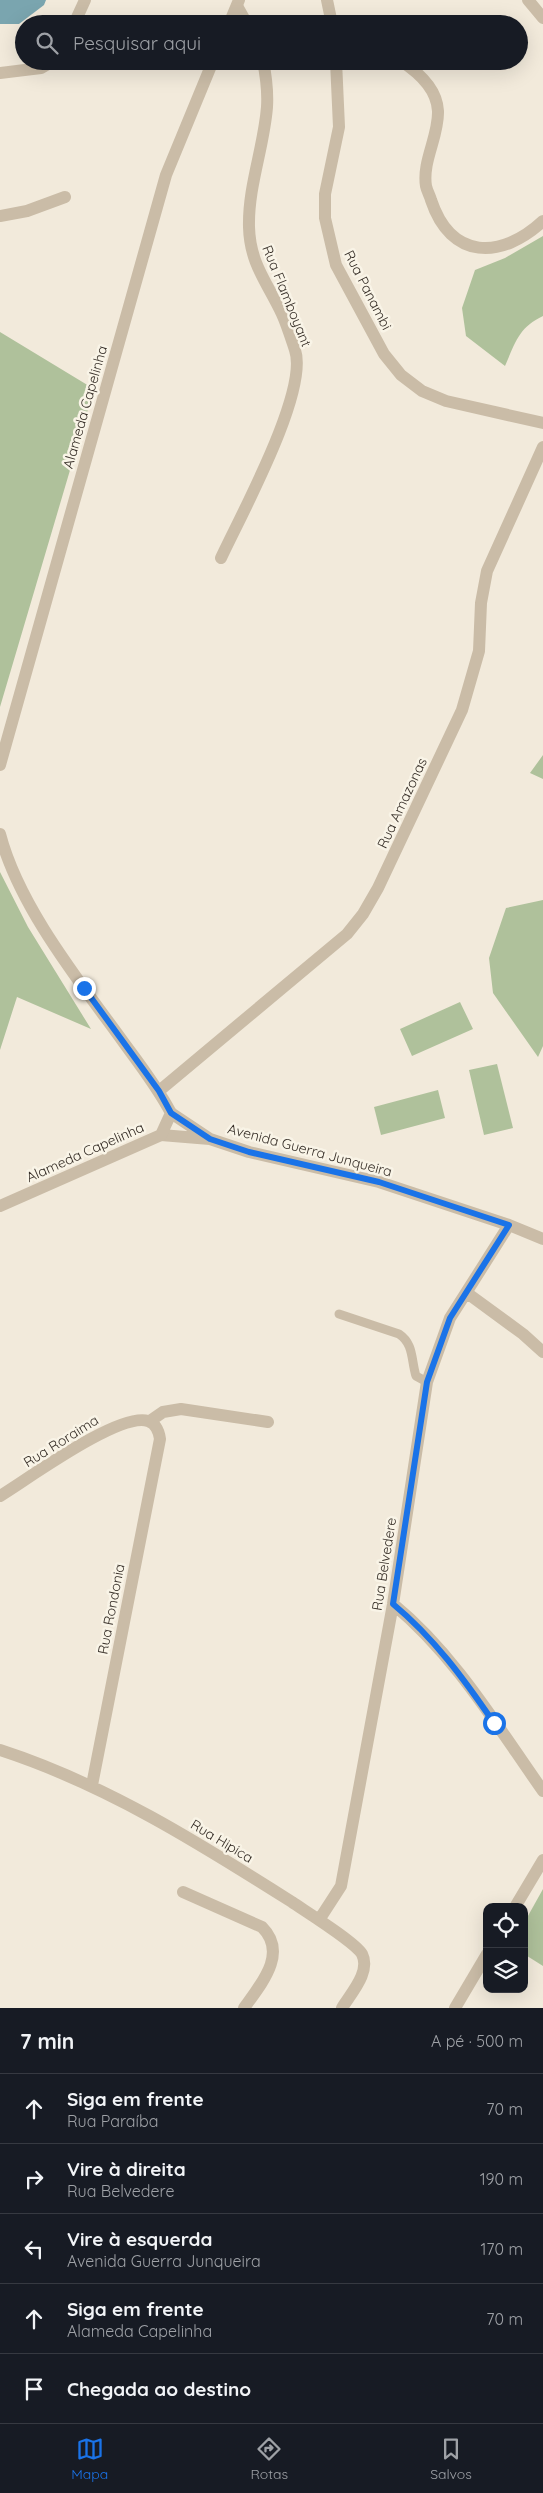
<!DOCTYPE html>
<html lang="pt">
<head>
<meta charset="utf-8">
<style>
	:root { --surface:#171b24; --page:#242831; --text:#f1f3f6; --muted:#9ea1a6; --line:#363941; --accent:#1a73e8 }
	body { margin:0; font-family:Quicksand,sans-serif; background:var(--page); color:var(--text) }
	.controls { position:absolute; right:15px; bottom:15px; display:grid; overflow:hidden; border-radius:10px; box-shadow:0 5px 20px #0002 }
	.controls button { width:45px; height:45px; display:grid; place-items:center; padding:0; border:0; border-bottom:1px solid var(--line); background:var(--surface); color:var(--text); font:25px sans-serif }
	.stop { position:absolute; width:15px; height:15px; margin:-11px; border:4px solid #1a73e8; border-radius:50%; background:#fff }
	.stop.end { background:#1a73e8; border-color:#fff; box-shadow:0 1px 5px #0008 }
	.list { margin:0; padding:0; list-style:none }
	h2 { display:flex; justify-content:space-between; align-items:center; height:65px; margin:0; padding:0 20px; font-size:21px }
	h2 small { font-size:16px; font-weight:400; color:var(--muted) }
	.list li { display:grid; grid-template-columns:32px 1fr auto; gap:15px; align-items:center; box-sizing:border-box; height:70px; padding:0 20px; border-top:1px solid var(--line) }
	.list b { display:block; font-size:19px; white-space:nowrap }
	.list p { margin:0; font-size:16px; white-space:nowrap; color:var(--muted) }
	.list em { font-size:16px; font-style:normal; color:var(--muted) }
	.icon { flex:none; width:28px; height:28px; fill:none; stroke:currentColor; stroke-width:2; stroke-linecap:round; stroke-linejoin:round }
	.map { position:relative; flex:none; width:543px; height:2008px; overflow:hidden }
	.search { position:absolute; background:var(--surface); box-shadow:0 5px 20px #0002; left:15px; right:15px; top:15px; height:55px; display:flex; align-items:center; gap:12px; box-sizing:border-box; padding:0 18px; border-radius:28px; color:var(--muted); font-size:19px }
	.sheet { height:415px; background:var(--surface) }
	nav { display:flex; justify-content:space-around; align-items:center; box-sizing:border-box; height:70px; border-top:1px solid var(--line); background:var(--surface); font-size:14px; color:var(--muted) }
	nav a { display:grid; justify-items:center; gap:2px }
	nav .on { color:var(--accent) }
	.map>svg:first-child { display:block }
	.green { fill:#afc19b }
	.water { fill:#7aa5af }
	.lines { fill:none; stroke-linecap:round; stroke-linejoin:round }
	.service { stroke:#cabca7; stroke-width:9 }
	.minor { stroke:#cabca7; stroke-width:12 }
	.tertiary { stroke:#cabca7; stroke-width:12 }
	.route { stroke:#1a73e8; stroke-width:6 }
	.labels { text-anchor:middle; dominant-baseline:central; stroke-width:5; stroke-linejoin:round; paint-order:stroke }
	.street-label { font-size:14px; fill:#362e27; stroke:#f9f4e7 }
</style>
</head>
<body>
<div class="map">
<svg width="543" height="2008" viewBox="0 0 543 2008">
	<rect width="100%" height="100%" fill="#f2eadb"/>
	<path class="green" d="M543,236V316C519,327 515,343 505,366L466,336L462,308L475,270L505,258Z
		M0,332L94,389L0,707Z
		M543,755V779L530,773Z
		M0,872L28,927L91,1029L17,997L0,1050Z
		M543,900V1046L538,1057L493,993L489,958L506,908Z
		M460,1002L473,1029L412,1056L400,1029Z
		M497,1064L513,1128L484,1135L469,1070Z
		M438,1090L445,1118L381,1135L374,1107Z
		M543,1889V1966L524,1954V1923Z"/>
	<path class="water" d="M0,0H46L44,5L19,24H0Z"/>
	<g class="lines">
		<path class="service" d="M339,1314L399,1334C414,1344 411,1360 416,1376L427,1382"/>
		<path class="minor" d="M327,0L332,24
			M528,0L543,18
			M237,6L247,24
			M74,24L85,0
			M336,61L339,127L325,194V218L336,265L384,354L401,375L422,391L446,401L543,423
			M401,61C418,72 437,89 438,111C439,136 422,161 426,186C427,191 430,196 431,200C451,260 501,260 543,221
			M0,73L41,68L53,61
			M0,216L27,211L65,197
			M221,558C241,515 309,391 295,350C291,338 287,325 282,314C267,282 250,264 249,227C248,186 264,147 267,107C268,91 266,76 263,61
			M159,1091L347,934L363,914L378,888L462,710L479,651L481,603L487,571L543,447
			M161,1135L210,1139L171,1113
			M210,1139L249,1152L379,1182L509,1225L543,1239
			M467,1293L523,1334L543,1352
			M150,1421L163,1412L181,1409L268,1422
			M0,1496C28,1479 119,1412 148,1421C157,1424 159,1432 160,1439L92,1785
			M393,1604C455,1655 497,1726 543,1791
			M0,1750C105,1784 199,1843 292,1902C305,1911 355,1942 362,1954C371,1972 351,1993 342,2008
			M183,1892L262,1927C288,1953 262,1983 244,2008
			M515,1907L543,1860
			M319,1920L341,1886L393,1604L427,1382L450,1318L509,1225
			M455,2008L487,1954"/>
		<path class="tertiary" d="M229,24L239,0
			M0,765L166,175L213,61
			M0,834C19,907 80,982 124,1043C141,1066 158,1088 171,1113L161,1135L0,1206"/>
	</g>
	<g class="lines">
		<path class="route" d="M84,988L159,1091L171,1113L210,1139L249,1152L379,1182L509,1225L450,1318L427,1382L393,1604C434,1638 464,1679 494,1723"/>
	</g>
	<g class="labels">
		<g class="street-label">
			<text transform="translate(368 290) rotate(63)">Rua Panambi</text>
			<text transform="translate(287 296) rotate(68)">Rua Flamboyant</text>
			<text transform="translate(85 407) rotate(-74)">Alameda Capelinha</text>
			<text transform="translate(402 803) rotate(-65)">Rua Amazonas</text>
			<text transform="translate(310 1150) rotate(15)">Avenida Guerra Junqueira</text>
			<text transform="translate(85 1152) rotate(-24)">Alameda Capelinha</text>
			<text transform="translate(61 1441) rotate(-32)">Rua Roraima</text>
			<text transform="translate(384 1564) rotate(-81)">Rua Belvedere</text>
			<text transform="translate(111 1609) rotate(-79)">Rua Rondonia</text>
			<text transform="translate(222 1841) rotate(31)">Rua Hipica</text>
		</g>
	</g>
</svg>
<div class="controls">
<button><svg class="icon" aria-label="locate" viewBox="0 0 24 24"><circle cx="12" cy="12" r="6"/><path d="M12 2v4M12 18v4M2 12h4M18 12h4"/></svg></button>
<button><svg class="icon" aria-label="layers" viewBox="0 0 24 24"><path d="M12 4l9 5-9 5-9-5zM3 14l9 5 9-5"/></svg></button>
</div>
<div class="stop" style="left:494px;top:1723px"></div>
<div class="stop end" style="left:84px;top:988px"></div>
<div class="search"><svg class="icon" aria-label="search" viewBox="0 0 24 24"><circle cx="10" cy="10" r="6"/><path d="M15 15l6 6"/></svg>Pesquisar aqui</div>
</div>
<section class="sheet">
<h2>7 min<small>A pé · 500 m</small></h2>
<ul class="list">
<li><svg class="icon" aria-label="ahead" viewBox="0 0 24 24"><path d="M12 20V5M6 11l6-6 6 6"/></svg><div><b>Siga em frente</b><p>Rua Paraíba</p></div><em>70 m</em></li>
<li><svg class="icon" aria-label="right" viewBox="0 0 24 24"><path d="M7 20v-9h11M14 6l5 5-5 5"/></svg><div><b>Vire à direita</b><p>Rua Belvedere</p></div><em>190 m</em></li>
<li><svg class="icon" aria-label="left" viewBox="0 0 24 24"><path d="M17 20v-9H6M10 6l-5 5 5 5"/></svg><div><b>Vire à esquerda</b><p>Avenida Guerra Junqueira</p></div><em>170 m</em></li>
<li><svg class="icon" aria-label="ahead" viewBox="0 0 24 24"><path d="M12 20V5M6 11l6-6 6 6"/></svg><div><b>Siga em frente</b><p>Alameda Capelinha</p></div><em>70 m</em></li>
<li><svg class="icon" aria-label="arrive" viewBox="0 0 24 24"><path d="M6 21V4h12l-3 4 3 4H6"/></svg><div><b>Chegada ao destino</b></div></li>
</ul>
</section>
<nav>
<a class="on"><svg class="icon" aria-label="map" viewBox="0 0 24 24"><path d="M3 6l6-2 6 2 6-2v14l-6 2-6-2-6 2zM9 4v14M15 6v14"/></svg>Mapa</a>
<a><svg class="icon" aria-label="directions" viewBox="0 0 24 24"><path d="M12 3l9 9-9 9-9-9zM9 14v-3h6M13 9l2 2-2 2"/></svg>Rotas</a>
<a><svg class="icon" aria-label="saved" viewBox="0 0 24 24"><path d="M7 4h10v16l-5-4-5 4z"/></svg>Salvos</a>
</nav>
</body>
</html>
